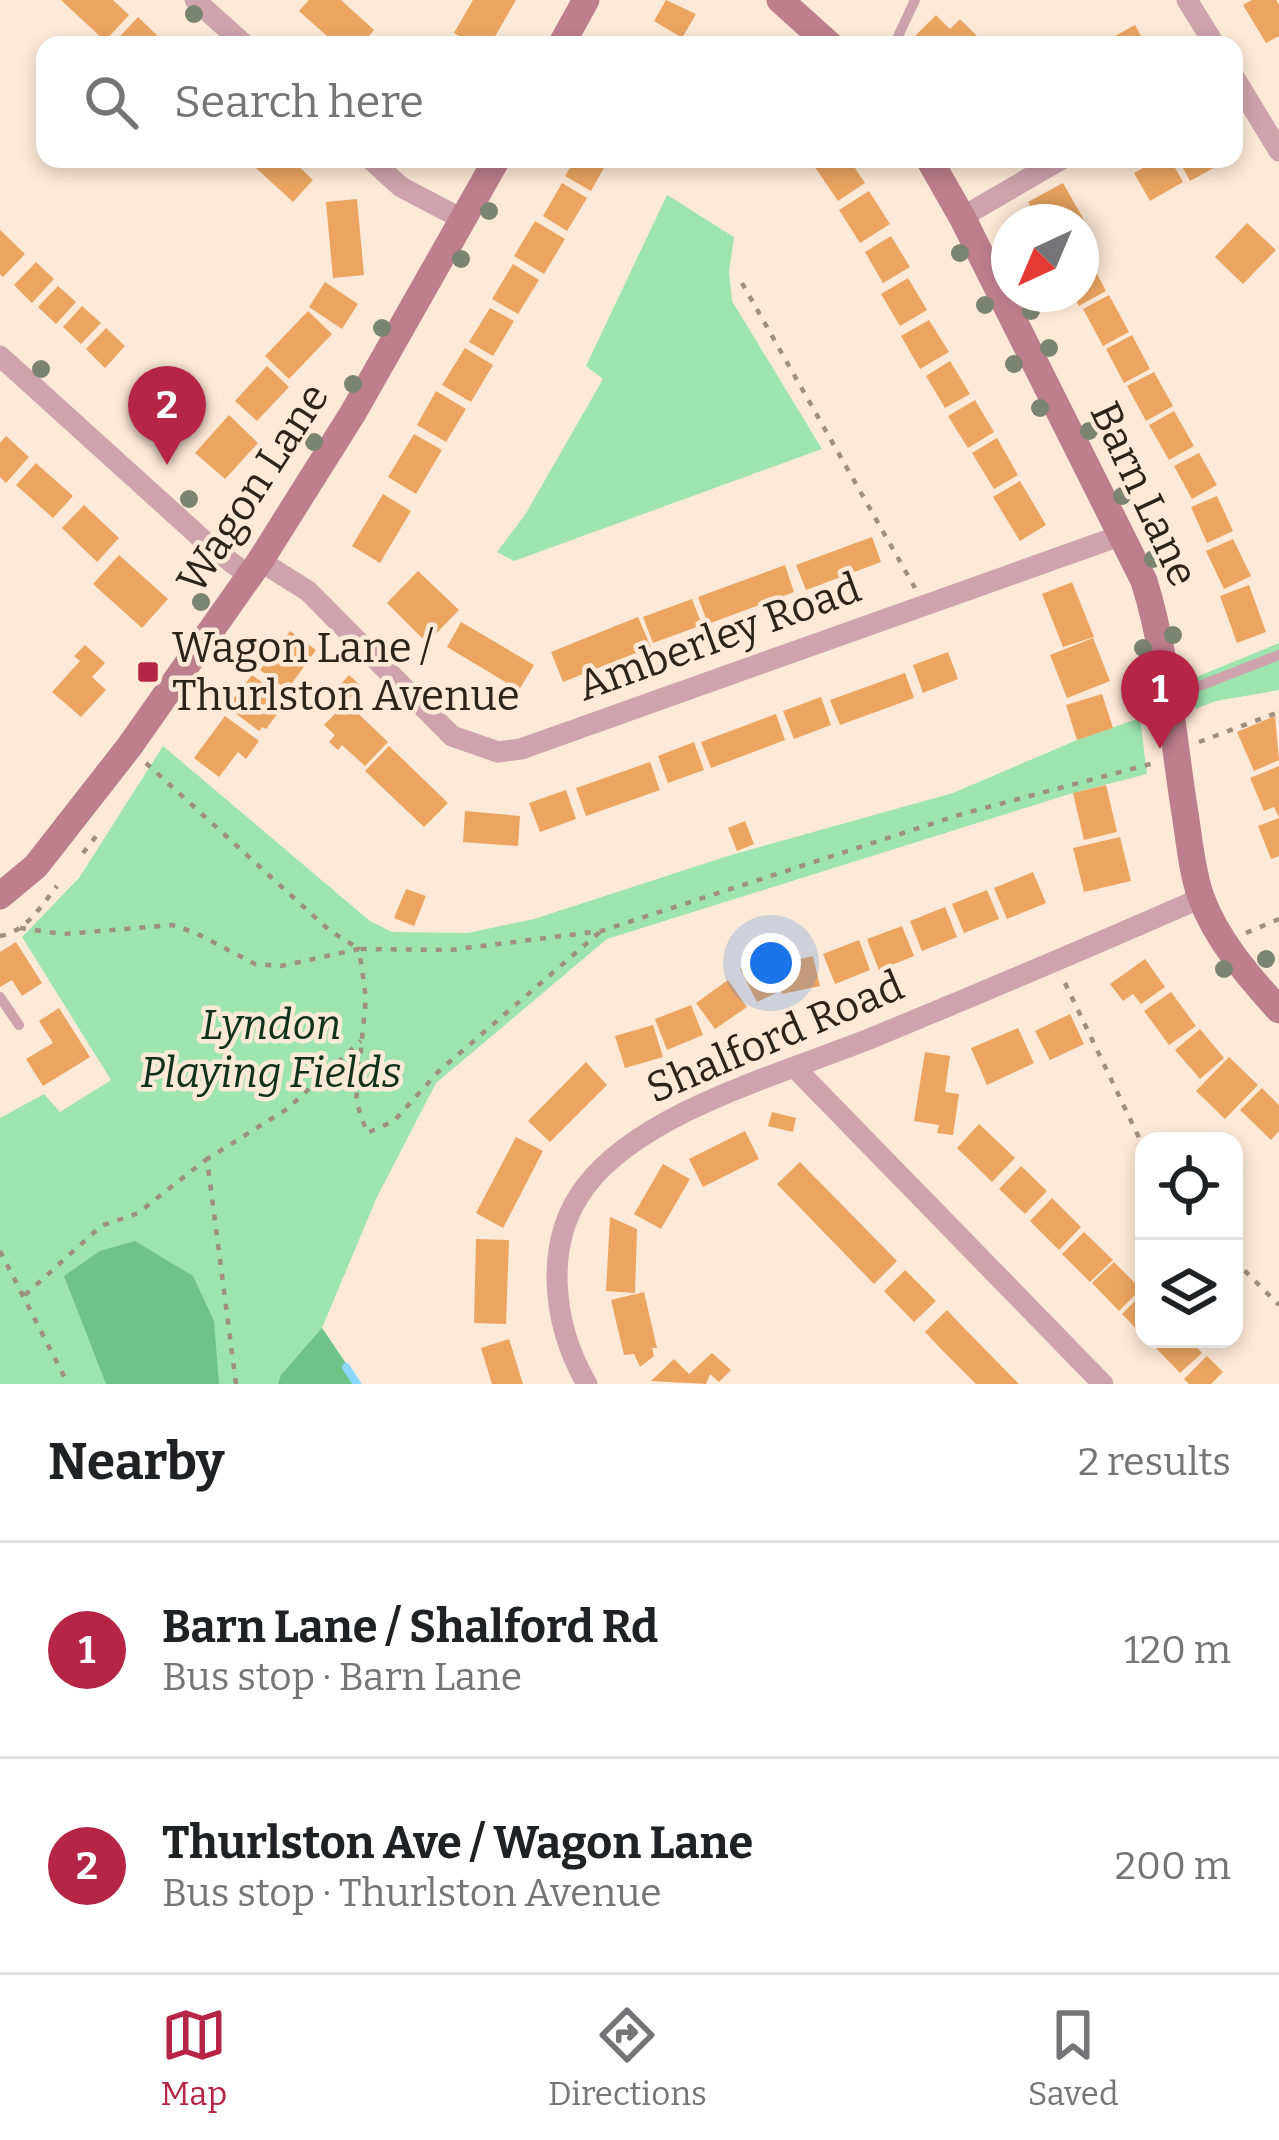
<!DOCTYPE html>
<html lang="en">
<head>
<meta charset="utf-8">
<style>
	:root { --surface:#fff; --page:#f6f6f6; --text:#202124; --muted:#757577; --line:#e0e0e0; --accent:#b72546 }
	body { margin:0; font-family:Bitter,serif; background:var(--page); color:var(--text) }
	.controls { position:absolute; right:36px; bottom:36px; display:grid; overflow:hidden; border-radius:24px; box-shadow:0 6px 18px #0003 }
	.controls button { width:108px; height:108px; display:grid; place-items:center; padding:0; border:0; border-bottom:3px solid var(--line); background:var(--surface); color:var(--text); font:60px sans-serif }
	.compass { position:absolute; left:991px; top:204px; width:108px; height:108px; border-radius:50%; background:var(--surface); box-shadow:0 6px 18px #0003; rotate:224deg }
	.you { position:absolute; left:771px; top:963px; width:42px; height:42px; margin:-30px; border:9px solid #fff; border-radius:50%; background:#1a73e8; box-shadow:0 0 0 18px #1a73e833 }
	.badge { display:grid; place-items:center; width:78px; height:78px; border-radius:50%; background:var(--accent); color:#fff; font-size:39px; font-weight:700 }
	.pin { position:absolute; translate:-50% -99px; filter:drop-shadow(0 3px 6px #0008) }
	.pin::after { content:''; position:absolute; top:63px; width:42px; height:36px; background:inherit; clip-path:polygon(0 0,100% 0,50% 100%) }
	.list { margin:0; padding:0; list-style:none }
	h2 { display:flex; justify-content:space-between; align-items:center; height:156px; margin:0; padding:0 48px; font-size:51px }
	h2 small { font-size:39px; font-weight:400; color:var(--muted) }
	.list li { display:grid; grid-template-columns:78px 1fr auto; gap:36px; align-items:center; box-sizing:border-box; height:216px; padding:0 48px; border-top:3px solid var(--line) }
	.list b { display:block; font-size:45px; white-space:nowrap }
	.list p { margin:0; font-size:39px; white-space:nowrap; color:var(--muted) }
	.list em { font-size:39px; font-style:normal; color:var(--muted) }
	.icon { flex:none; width:66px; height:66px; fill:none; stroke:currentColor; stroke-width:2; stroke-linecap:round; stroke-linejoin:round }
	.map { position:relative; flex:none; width:1279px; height:1384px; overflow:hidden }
	.search { position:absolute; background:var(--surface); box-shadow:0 6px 18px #0003; left:36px; right:36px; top:36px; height:132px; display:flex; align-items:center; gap:30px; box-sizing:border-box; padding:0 42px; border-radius:24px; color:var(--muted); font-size:45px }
	.sheet { height:588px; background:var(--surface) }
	nav { display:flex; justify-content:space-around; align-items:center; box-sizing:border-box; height:168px; border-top:3px solid var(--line); background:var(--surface); font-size:33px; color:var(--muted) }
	nav a { display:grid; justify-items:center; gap:6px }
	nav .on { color:var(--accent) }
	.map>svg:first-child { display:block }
	.green { fill:#9de4af }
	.forest { fill:#70c388 }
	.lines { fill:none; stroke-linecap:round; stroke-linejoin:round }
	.stream { stroke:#88d8fe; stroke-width:8 }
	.building { fill:#eba561 }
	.path { stroke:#9e8f81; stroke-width:4.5; stroke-dasharray:6 9; stroke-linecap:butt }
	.lane { stroke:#cea3ad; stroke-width:10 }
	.street { stroke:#cea3ad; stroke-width:21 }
	.secondary { stroke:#bd7e8e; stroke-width:27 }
	.tree { fill:#7a8470 }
	.poi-dot { fill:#b72546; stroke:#fde9d7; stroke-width:4.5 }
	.labels { text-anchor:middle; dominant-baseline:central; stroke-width:9; stroke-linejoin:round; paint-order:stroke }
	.street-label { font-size:42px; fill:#2c231a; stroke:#fde9d7 }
	.poi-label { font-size:42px; fill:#2c231a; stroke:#fde9d7; text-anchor:start }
	.park-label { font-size:42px; font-style:italic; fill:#0e321b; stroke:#fde9d7 }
</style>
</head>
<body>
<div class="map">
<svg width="1279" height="1384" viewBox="0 0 1279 1384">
	<rect width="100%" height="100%" fill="#fde9d7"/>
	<path class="green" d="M667,195L734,237L729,272L732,301L822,449L514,561L497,552L525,515L603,379L586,366Z
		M1279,643V690L1216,701L1195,709L1189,680Z
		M1140,718L1147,774L1073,793L607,939L436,1083L377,1197L322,1328L360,1384H0V1118L44,1094L60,1112L111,1080L22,937L79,878L163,746L370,921L392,932L468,933L534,919L731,855L953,793L1077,740Z"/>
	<path class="forest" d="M135,1241L193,1276L214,1321L219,1384H106L64,1276L100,1251Z
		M322,1328L360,1384H278L281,1375Z"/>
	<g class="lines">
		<path class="stream" d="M346,1367L357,1384"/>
	</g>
	<path class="building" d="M61,0H113L129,15L105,41Z
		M309,0H341L374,30L361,45H337L299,11Z
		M473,0H516L490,45H474L454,33Z
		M666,0L696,14L682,38L654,21Z
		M1252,0H1276L1279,5V36L1266,43L1243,5Z
		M936,15L950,29L960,19L986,45H924L915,36Z
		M138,17L167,45H112Z
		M1135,25L1146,45H1098L1115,36Z
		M264,159H291L313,180L293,202L256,168Z
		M575,159H609L591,191L565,176Z
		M818,159H849L865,183L838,201L812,163Z
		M1159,159H1170L1183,182L1150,201L1134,173Z
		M1178,159H1230L1190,181Z
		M562,183L587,198L567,231L543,216Z
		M1063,183L1084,220L1039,222L1028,202Z
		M869,191L890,224L860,243L839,210Z
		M357,199L364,275L333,278L326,202Z
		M535,221L565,239L544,274L514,256Z
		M1247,223L1276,250L1243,284L1215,257Z
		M0,230L25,254L3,277L0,274Z
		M891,236L910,267L883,283L865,252Z
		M1088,257L1106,291L1079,306L1072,294H1081V260Z
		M36,262L54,279L32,303L14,285Z
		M513,264L539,280L518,314L492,299Z
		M908,278L927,310L900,326L881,294Z
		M325,282L358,304L342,329L309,307Z
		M58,286L76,302L56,324L38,307Z
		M1109,295L1129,332L1103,346L1083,309Z
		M82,306L101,323L81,344L63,327Z
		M490,308L514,321L493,356L469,342Z
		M308,311L332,334L289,379L265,356Z
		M929,320L949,352L920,369L901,336Z
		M106,328L125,346L105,368L86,349Z
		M1132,335L1150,369L1124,383L1106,349Z
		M465,348L493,365L471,402L442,385Z
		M950,361L970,394L945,408L926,376Z
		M267,366L289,387L257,421L235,401Z
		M1154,372L1173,406L1146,421L1127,386Z
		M436,391L466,409L446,442L417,425Z
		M975,400L994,432L968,448L948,416Z
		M1174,411L1194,446L1169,460L1149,425Z
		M229,415L258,443L225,479L195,453Z
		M414,434L442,450L416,494L388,477Z
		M6,436L29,457L6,483L0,477V443Z
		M997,438L1018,475L994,489L972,453Z
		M1199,453L1217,485L1192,499L1174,466Z
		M36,463L73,496L53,518L16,485Z
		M1020,481L1046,525L1020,541L993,497Z
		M383,494L411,511L380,563L352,546Z
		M1217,496L1233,531L1207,543L1191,507Z
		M84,505L119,538L97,562L62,528Z
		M872,537L881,562L806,590L796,565Z
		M1233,539L1251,576L1224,589L1206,551Z
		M119,555L168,599L142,628L93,584Z
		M785,565L794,592L708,624L698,597Z
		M418,571L459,610L427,643L387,603Z
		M1072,582L1094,637L1063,647L1042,594Z
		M1249,585L1266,632L1237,643L1220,596Z
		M692,599L702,625L653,643L643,617Z
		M638,617L651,647L563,682L551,652Z
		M461,622L534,665L519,690L447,647Z
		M290,631L316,650L287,690L260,670Z
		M1093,638L1110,681L1067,698L1050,655Z
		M85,645L105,663L92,677L106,690L81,717L52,692L80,661L74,656Z
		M948,652L958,679L923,693L913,665Z
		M905,673L914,698L840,725L830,700Z
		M252,675L277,693L284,705L266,729L262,727L259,731L227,707Z
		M349,675L361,686L346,702L388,742L365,766L342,745L338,750L329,742L335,735L324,725L343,706L331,695Z
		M1102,694L1113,728L1077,740L1066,705Z
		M821,697L831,725L794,739L783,711Z
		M776,714L785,740L711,768L701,742Z
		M225,716L259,741L246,759L238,752L219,777L194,758Z
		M1275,716L1279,760L1254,771L1237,732Z
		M694,742L704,770L668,783L658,756Z
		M389,746L448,803L424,827L365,771Z
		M650,762L660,790L586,816L576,788Z
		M1279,766V817L1274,807L1264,811L1250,778Z
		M1106,785L1117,832L1084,840L1073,793Z
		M566,790L576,819L540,832L529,803Z
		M465,811L520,816L518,846L463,842Z
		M1279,818V856L1271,859L1258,826Z
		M745,821L754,844L737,851L728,828Z
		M1120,837L1131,881L1084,892L1073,848Z
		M1033,872L1046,903L1007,919L994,888Z
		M406,889L426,896L414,926L394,918Z
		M987,890L999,919L964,933L952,904Z
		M945,907L957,937L922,951L910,921Z
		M902,926L914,956L879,970L867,939Z
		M859,940L870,970L835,984L823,954Z
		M16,942L42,983L22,996L12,980L0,987V952Z
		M813,956L820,986L782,994L775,965Z
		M1145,959L1165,987L1141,1004L1133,994L1123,1001L1110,984Z
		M759,960L776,993L757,1002L740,969Z
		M728,980L747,1007L715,1029L696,1003Z
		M1171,992L1196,1026L1169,1045L1144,1011Z
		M691,1005L703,1035L667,1050L655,1019Z
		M59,1008L90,1057L43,1086L26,1059L53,1043L39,1021Z
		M1070,1014L1084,1044L1050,1060L1035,1031Z
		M653,1025L663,1057L625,1068L615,1036Z
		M1018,1028L1034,1063L987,1085L971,1048Z
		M1200,1029L1224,1058L1200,1079L1175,1050Z
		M925,1052L950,1056L945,1092L959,1094L953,1135L937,1133L939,1125L914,1121Z
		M1229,1057L1258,1085L1225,1119L1196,1091Z
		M586,1062L607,1085L550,1142L528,1121Z
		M1262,1088L1279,1105V1131L1271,1140L1240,1110Z
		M772,1112L796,1118L793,1132L768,1126Z
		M979,1124L1015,1158L992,1182L957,1148Z
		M745,1131L759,1159L703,1187L689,1159Z
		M516,1137L543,1151L503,1228L476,1213Z
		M800,1162L897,1261L874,1284L777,1184Z
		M663,1164L690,1179L661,1229L634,1214Z
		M1021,1166L1047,1191L1025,1214L999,1189Z
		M1052,1198L1081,1227L1059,1250L1030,1221Z
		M610,1217L637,1229L635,1293L606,1291Z
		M1084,1232L1113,1260L1090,1282L1062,1254Z
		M476,1239L509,1240L506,1324L474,1323Z
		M1114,1262L1141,1289L1119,1311L1092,1283Z
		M905,1270L936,1301L914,1322L884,1291Z
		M644,1292L657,1348H652L654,1356L640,1367L634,1354L624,1355L611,1300Z
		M1144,1292V1337L1122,1314Z
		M947,1310L962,1326L1019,1384H976L940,1348L925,1332Z
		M509,1339L523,1384H492L481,1348Z
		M1160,1339H1189L1202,1353L1180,1373L1154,1346Z
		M712,1353L731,1370L719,1382L710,1374L706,1384L651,1381L674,1359L689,1374Z
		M1207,1356L1223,1372L1211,1384H1189L1184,1379Z"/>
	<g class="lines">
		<path class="path" d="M742,283L915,588
			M1199,742L1279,712
			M146,763L329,930L359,949L450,950L601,931L962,814L1154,763
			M83,853L98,834
			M20,928L63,934L172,925L196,933L255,964L281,966L359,949L366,998L356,1101L367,1133L394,1121L439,1071L601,931
			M1246,933L1279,919
			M0,936C27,931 41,906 57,886
			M1065,983L1144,1148
			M0,1251L68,1384
			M1234,1260L1279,1305
			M25,1295L101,1226L138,1213L207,1159
			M236,1384L207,1159L287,1109L361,1041"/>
		<path class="lane" d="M894,45L915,0
			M1171,697L1279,655
			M0,997L19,1025"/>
		<path class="street" d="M195,0L245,45
			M1187,0L1215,45
			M1234,77L1279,151
			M370,159L401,187L464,220
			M962,217L1062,159
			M0,356L211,547L248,575
			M260,561L308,591L452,736L498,752L521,749L1122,535
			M796,1069L1103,1384
			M587,1384C553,1326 542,1243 586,1186C644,1110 786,1073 874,1037C983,992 1092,946 1201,898"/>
		<path class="secondary" d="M780,0L830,45
			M561,45L586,0
			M929,159L962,217L1144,581C1167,655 1172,730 1184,807C1189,836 1191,869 1201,897C1216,939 1249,977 1279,1010
			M0,896L36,866L129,747L260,561L353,413L497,159"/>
	</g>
	<g class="tree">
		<circle cx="194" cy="14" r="9"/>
		<circle cx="489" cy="211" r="9"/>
		<circle cx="960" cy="253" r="9"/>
		<circle cx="461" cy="259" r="9"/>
		<circle cx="985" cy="305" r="9"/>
		<circle cx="1031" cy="311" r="9"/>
		<circle cx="382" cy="328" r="9"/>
		<circle cx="1049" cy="348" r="9"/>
		<circle cx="1014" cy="364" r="9"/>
		<circle cx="41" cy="369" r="9"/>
		<circle cx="353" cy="384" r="9"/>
		<circle cx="1040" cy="408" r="9"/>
		<circle cx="1089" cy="431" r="9"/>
		<circle cx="314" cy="442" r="9"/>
		<circle cx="1122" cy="496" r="9"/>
		<circle cx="189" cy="499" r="9"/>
		<circle cx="1153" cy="559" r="9"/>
		<circle cx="201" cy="602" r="9"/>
		<circle cx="1173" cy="635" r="9"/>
		<circle cx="1143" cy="648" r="9"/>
		<circle cx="1155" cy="701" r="9"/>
		<circle cx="1266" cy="959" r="9"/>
		<circle cx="1224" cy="969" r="9"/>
	</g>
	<rect class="poi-dot" x="136" y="660" width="24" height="24" rx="6"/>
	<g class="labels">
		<g class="street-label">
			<text transform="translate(253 488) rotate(-57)">Wagon Lane</text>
			<text transform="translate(1144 494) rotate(65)">Barn Lane</text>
			<text transform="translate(719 637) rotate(-20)">Amberley Road</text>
			<text transform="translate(775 1037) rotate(-23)">Shalford Road</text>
		</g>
		<g class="poi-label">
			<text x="172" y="648">Wagon Lane /<tspan x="172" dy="48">Thurlston Avenue</tspan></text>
		</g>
		<g class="park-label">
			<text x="271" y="1025">Lyndon<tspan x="271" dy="48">Playing Fields</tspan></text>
		</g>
	</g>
</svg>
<div class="controls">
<button><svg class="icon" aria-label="locate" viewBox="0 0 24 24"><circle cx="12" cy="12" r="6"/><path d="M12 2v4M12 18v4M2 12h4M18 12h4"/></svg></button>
<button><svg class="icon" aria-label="layers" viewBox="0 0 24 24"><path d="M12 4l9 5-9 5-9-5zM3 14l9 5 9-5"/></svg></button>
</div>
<svg class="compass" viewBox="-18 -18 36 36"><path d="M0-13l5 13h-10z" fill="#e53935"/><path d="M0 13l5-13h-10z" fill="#757577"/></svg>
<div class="you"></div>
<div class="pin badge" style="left:1160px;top:749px">1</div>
<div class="pin badge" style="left:167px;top:465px">2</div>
<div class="search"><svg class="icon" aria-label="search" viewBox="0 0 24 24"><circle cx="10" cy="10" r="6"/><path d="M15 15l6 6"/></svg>Search here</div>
</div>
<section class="sheet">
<h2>Nearby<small>2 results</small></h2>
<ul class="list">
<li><span class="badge">1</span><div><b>Barn Lane / Shalford Rd</b><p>Bus stop · Barn Lane</p></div><em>120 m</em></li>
<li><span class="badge">2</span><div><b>Thurlston Ave / Wagon Lane</b><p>Bus stop · Thurlston Avenue</p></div><em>200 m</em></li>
</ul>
</section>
<nav>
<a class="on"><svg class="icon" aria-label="map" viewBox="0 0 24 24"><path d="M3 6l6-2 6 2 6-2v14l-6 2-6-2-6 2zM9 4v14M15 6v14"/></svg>Map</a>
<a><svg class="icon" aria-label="directions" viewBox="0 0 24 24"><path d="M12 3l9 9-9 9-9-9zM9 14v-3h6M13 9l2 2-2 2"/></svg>Directions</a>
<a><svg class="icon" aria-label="saved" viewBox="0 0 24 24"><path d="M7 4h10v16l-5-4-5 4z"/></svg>Saved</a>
</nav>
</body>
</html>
